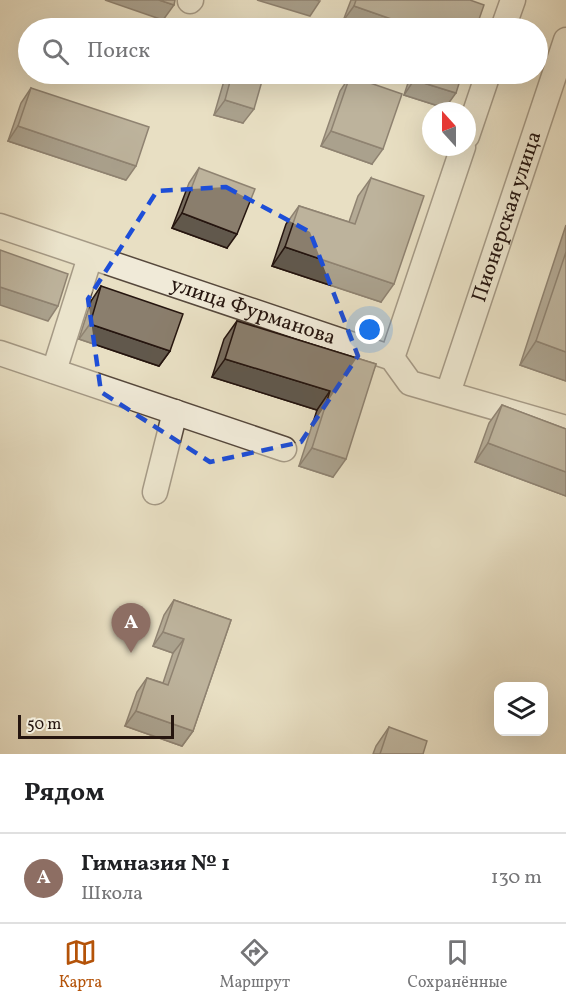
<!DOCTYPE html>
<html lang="ru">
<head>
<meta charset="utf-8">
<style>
	:root { --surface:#fff; --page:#f6f6f6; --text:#202124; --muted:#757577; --line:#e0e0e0; --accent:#b45309 }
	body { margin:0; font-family:Vollkorn,serif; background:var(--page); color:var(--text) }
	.controls { position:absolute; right:18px; bottom:18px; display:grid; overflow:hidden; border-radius:12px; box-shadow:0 6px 24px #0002 }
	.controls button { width:54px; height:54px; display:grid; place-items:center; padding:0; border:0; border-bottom:2px solid var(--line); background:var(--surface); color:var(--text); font:30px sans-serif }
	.compass { position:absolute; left:422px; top:102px; width:54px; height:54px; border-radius:50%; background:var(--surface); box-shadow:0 6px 24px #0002; rotate:339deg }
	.scale { position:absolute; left:18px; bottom:15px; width:156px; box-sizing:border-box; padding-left:6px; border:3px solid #25150f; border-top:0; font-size:16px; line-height:21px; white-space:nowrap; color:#25150f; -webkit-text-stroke:4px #f0ead8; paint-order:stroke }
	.you { position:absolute; left:370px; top:330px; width:21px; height:21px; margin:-15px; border:4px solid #fff; border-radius:50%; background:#1a73e8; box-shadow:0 0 0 9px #1a73e833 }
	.badge { display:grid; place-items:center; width:39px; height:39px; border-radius:50%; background:var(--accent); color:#fff; font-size:20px; font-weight:700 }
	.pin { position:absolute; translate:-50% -50px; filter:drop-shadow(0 2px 3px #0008) }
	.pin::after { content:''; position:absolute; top:32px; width:21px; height:18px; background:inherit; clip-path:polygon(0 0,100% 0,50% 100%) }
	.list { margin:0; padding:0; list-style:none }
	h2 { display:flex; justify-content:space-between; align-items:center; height:78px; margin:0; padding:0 24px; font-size:26px }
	h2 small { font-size:20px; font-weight:400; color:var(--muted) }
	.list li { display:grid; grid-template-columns:39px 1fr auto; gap:18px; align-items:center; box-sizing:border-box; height:90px; padding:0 24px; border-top:2px solid var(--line) }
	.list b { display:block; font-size:22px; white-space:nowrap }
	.list p { margin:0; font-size:20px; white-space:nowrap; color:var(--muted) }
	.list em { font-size:20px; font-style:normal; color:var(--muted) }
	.icon { flex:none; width:33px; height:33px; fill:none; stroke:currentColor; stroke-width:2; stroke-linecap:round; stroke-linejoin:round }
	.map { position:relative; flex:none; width:566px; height:754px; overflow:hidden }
	.search { position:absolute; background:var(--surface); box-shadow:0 6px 24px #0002; left:18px; right:18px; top:18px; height:66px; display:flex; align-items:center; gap:15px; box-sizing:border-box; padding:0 21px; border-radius:33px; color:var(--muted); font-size:22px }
	.sheet { height:168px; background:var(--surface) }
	nav { display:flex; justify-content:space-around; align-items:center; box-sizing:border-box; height:84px; border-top:2px solid var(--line); background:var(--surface); font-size:16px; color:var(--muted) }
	nav a { display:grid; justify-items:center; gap:3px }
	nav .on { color:var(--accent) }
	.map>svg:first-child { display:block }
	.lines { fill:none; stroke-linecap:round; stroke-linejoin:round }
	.minor-casing { stroke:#56483c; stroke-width:27 }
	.minor { stroke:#f0ead8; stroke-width:24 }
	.wall { fill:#776c5e; stroke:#25150f; stroke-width:1.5 }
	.shaded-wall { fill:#61584c; stroke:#25150f; stroke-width:1.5 }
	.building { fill:#8a7e6d; stroke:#25150f; stroke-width:1.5 }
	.marked { fill:none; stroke:#1d4ed8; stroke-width:4.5; stroke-dasharray:12 8; stroke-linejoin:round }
	.labels { text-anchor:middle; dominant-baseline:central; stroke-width:6; stroke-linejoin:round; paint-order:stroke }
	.street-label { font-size:21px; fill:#25150f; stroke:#f0ead8 }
</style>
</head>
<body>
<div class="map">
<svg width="566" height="754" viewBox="0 0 566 754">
	<rect width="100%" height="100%" fill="#e8dfc3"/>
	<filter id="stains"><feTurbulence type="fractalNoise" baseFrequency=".00333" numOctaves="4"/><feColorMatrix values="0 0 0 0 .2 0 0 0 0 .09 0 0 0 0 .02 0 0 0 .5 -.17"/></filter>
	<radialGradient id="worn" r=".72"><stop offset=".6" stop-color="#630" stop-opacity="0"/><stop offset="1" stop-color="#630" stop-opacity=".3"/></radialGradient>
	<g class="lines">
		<defs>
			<g id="minor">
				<path d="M190,1L191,0"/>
				<path d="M503,28L513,0"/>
				<path d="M467,136L488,74"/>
				<path id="s1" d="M0,226L392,358L410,383L566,428"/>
				<path d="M0,353L284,449"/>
				<path d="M392,358L463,147"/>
				<path d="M54,371L90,257"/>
				<path id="s2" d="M448,393L566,40"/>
				<path d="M155,492L175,412"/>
			</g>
		</defs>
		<use href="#minor" class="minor-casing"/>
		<use href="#minor" class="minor"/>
	</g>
	<path class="wall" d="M351,0H470L476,28H365L343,21Z
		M226,74H264L243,123L214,115Z
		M411,74H462L445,108L404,95Z
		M350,76L372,164L321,146L340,91Z
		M31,88L126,180L8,141L21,103Z
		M199,168L227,248L172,228L189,183Z
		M371,178L381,302L272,266L286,224L299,206L349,222L358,196Z
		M566,225V381L520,365Z
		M101,286L170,351L159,366L79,339L91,301Z
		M237,321L376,364L333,477L299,466L317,410L212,377L224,339Z
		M502,405L566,429V496L475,462L489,423Z
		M174,600L231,620L193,731L182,746L125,726L137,692L147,678L163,683L173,653L153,646L164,615Z
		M389,727L423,754H373L376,746Z"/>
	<path class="shaded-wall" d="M105,0H159L174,5L163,20Z
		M257,0H315L320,1L310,16Z
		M354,6L417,28H365L343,21Z
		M414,80L456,93L445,108L404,95Z
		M225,100L254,109L243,123L214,115Z
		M18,126L136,166L126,180L8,141Z
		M331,131L383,149L372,164L321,146Z
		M182,213L237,234L227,248L172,228Z
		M285,247L394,284L381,302L272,266Z
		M0,287L58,306L48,321L0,305Z
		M90,324L170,351L159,366L79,339Z
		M536,341L566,352V381L520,365Z
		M225,359L330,391L317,410L212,377Z
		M488,443L566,472V496L475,462Z
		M312,448L346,459L333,477L299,466Z
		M163,632L184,639L173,653L153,646Z
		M136,711L193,731L182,746L125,726Z"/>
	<path class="building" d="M159,0H175L174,5Z
		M356,0H470L484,5L476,28H417L354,6Z
		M248,21L275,28H245Z
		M232,74H264L254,109L225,100Z
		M417,74H462L456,93L414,80Z
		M350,76L402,94L383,149L331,131Z
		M31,88L149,127L136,166L18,126Z
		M199,168L255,189L237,234L182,213Z
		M371,178L424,196L394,284L285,247L299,206L355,224Z
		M0,250L68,274L58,306L0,287Z
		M566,252V352L536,341Z
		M101,286L183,314L170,351L90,324Z
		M237,321L376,364L346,459L312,448L330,391L225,359Z
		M502,405L566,429V472L488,443Z
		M174,600L231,620L193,731L136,711L147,678L168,685L184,639L163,632Z
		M389,727L427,741L423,754H380Z"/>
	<path d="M0 0H566V754H0ZM226,187L310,232L358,356L301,442L210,462L101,392L88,299L157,191Z" fill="#e8dfc3" fill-opacity=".55" fill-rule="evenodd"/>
	<path class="marked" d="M226,187L310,232L358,356L301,442L210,462L101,392L88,299L157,191Z"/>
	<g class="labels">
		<g class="street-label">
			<text stroke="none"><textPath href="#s2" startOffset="186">Пионерская улица</textPath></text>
			<text stroke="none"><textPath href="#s1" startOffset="267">улица Фурманова</textPath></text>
		</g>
	</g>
	<rect width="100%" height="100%" filter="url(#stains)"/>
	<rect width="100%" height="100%" fill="url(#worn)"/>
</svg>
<div class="controls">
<button><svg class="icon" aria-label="layers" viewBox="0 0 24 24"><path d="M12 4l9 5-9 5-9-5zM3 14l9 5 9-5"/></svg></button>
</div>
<svg class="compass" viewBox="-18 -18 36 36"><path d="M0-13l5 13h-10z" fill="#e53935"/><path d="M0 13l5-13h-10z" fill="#757577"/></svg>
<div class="scale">50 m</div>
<div class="you"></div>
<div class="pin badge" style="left:131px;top:653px;background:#8d6e63">A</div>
<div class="search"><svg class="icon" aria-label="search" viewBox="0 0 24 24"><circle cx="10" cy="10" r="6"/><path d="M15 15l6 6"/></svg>Поиск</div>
</div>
<section class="sheet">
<h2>Рядом<small></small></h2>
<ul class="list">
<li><span class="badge" style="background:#8d6e63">A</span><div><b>Гимназия № 1</b><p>Школа</p></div><em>130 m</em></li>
</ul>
</section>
<nav>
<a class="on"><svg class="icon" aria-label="map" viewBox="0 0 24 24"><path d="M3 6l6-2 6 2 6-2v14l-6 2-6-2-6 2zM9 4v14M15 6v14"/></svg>Карта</a>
<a><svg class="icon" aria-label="directions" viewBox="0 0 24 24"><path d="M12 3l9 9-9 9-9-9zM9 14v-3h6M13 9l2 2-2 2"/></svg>Маршрут</a>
<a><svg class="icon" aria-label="saved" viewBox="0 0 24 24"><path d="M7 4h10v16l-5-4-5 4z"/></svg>Сохранённые</a>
</nav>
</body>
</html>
